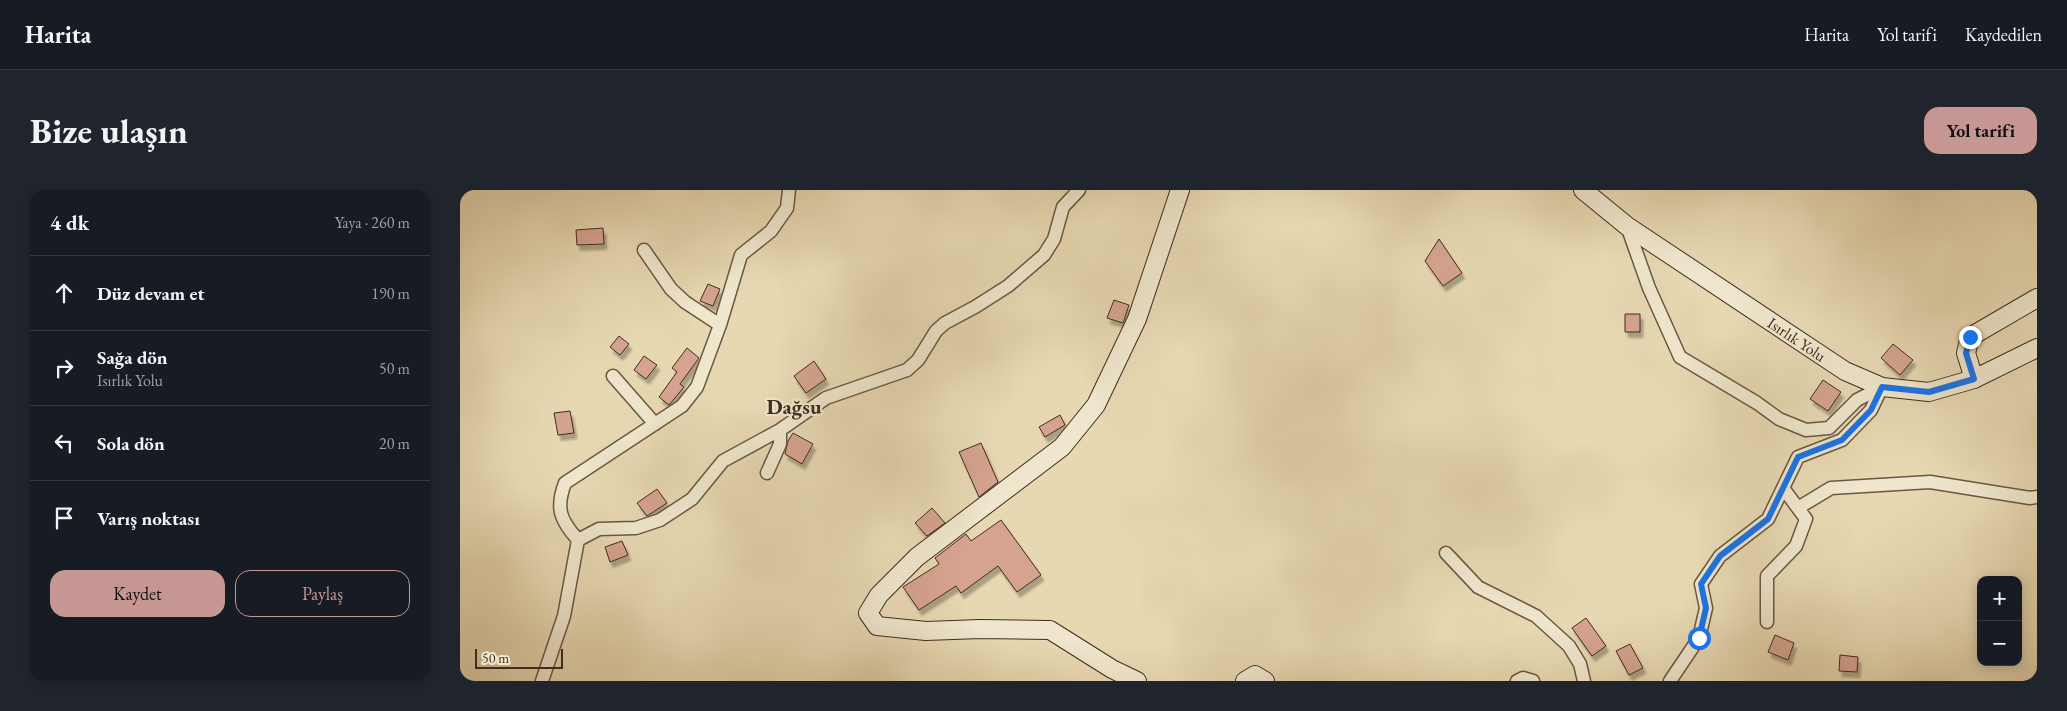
<!DOCTYPE html>
<html lang="tr">
<head>
<meta charset="utf-8">
<style>
	:root { --surface:#171b24; --page:#20242c; --text:#f1f3f6; --muted:#9ea1a6; --line:#363941; --accent:#c59692 }
	body { margin:0; font-family:"EB Garamond",serif; background:var(--page); color:var(--text) }
	.controls { position:absolute; right:15px; bottom:15px; display:grid; overflow:hidden; border-radius:10px; box-shadow:0 2px 12px #0003 }
	.controls button { width:45px; height:45px; display:grid; place-items:center; padding:0; border:0; border-bottom:1px solid var(--line); background:var(--surface); color:var(--text); font:25px sans-serif }
	.scale { position:absolute; left:15px; bottom:12px; width:88px; box-sizing:border-box; padding-left:5px; border:2px solid #3f2d1e; border-top:0; font-size:14px; line-height:18px; white-space:nowrap; color:#3f2d1e; -webkit-text-stroke:4px #efe6cd; paint-order:stroke }
	.stop { position:absolute; width:15px; height:15px; margin:-11px; border:4px solid #1a73e8; border-radius:50%; background:#fff }
	.stop.end { background:#1a73e8; border-color:#fff; box-shadow:0 1px 5px #0008 }
	.list { margin:0; padding:0; list-style:none }
	h2 { display:flex; justify-content:space-between; align-items:center; height:65px; margin:0; padding:0 20px; font-size:21px }
	h2 small { font-size:16px; font-weight:400; color:var(--muted) }
	.list li { display:grid; grid-template-columns:32px 1fr auto; gap:15px; align-items:center; box-sizing:border-box; height:75px; padding:0 20px; border-top:1px solid var(--line) }
	.list b { display:block; font-size:19px; white-space:nowrap }
	.list p { margin:0; font-size:16px; white-space:nowrap; color:var(--muted) }
	.list em { font-size:16px; font-style:normal; color:var(--muted) }
	.actions { display:flex; gap:10px; padding:15px 20px }
	.actions a { flex:1; padding:11px 0; border:1px solid var(--accent); border-radius:15px; text-align:center; font-size:18px; color:var(--accent) }
	.actions .main { background:var(--accent); color:#111 }
	.icon { flex:none; width:28px; height:28px; fill:none; stroke:currentColor; stroke-width:2; stroke-linecap:round; stroke-linejoin:round }
	.map { position:relative; flex:none; width:1577px; height:491px; overflow:hidden; border-radius:15px }
	header { display:flex; align-items:center; gap:30px; box-sizing:border-box; height:70px; padding:0 25px; background:var(--surface); border-bottom:1px solid var(--line) }
	header strong { font-size:24px }
	nav { display:flex; gap:28px; margin-inline-start:auto; font-size:18px }
	.intro { display:flex; align-items:center; justify-content:space-between; box-sizing:border-box; height:120px; padding:0 30px }
	h1 { margin:0; font-size:35px }
	.button { padding:12px 22px; border-radius:15px; background:var(--accent); color:#111; font-size:18px; font-weight:700 }
	main { display:flex; gap:30px; padding:0 30px }
	aside { flex:1; background:var(--surface); border-radius:15px; box-shadow:0 2px 12px #0003 }
	.map>svg:first-child { display:block }
	.building { fill:#d5a38f; stroke:#3f2d1e; filter:url(#shadow) }
	.lines { fill:none; stroke-linecap:round; stroke-linejoin:round }
	.street-casing { stroke:#695843; stroke-width:15 }
	.secondary-casing { stroke:#3f2d1e; stroke-width:20 }
	.street { stroke:#efe6cd; stroke-width:12 }
	.secondary { stroke:#efe6cd; stroke-width:18 }
	.route { stroke:#1a73e8; stroke-width:6 }
	.labels { text-anchor:middle; dominant-baseline:central; stroke-width:4.5; stroke-linejoin:round; paint-order:stroke }
	.street-label { font-size:16px; fill:#3f2d1e; stroke:#efe6cd }
	.district-label { font-size:21px; font-weight:bold; fill:#3f2d1e; stroke:#efe6cd }
</style>
</head>
<body>
<header>
<strong>Harita</strong>
<nav><a>Harita</a><a>Yol tarifi</a><a>Kaydedilen</a></nav>
</header>
<div class="intro"><h1>Bize ulaşın</h1><a class="button">Yol tarifi</a></div>
<main>
<aside>
<h2>4 dk<small>Yaya · 260 m</small></h2>
<ul class="list">
<li><svg class="icon" aria-label="ahead" viewBox="0 0 24 24"><path d="M12 20V5M6 11l6-6 6 6"/></svg><div><b>Düz devam et</b></div><em>190 m</em></li>
<li><svg class="icon" aria-label="right" viewBox="0 0 24 24"><path d="M7 20v-9h11M14 6l5 5-5 5"/></svg><div><b>Sağa dön</b><p>Isırlık Yolu</p></div><em>50 m</em></li>
<li><svg class="icon" aria-label="left" viewBox="0 0 24 24"><path d="M17 20v-9H6M10 6l-5 5 5 5"/></svg><div><b>Sola dön</b></div><em>20 m</em></li>
<li><svg class="icon" aria-label="arrive" viewBox="0 0 24 24"><path d="M6 21V4h12l-3 4 3 4H6"/></svg><div><b>Varış noktası</b></div></li>
</ul>
<div class="actions"><a class="main">Kaydet</a><a>Paylaş</a></div>
</aside>
<div class="map">
<svg width="1577" height="491" viewBox="0 0 1577 491">
	<defs>
		<filter id="shadow"><feDropShadow dx="3" dy="5.5" stdDeviation="1" flood-color="#0004"/></filter>
	</defs>
	<rect width="100%" height="100%" fill="#e7d8b2"/>
	<filter id="stains"><feTurbulence type="fractalNoise" baseFrequency=".004" numOctaves="4"/><feColorMatrix values="0 0 0 0 .2 0 0 0 0 .09 0 0 0 0 .02 0 0 0 .5 -.17"/></filter>
	<radialGradient id="worn" r=".72"><stop offset=".6" stop-color="#630" stop-opacity="0"/><stop offset="1" stop-color="#630" stop-opacity=".3"/></radialGradient>
	<path class="building" d="M143,38L144,54L117,55L116,40Z
		M979,49L1002,83L983,96L965,71Z
		M248,94L260,99L253,116L240,111Z
		M654,110L669,115L663,133L647,128Z
		M1165,124H1180V142H1165Z
		M159,146L169,154L160,165L150,157Z
		M1433,154L1453,170L1440,185L1421,168Z
		M227,158L239,168L220,194L224,197L209,215L199,207L217,182L212,178Z
		M184,166L197,175L186,189L174,180Z
		M354,171L366,189L346,203L334,186Z
		M1363,190L1381,202L1368,221L1350,209Z
		M110,221L114,243L98,245L94,223Z
		M600,225L605,235L585,247L579,237Z
		M333,243L353,254L342,274L325,264L328,251Z
		M521,253L538,292L519,307L499,262Z
		M197,299L207,313L187,326L177,313Z
		M472,318L485,333L467,346L455,333Z
		M541,330L581,385L557,402L538,376L501,403L496,396L459,420L443,397L479,374L475,368L506,344L511,351Z
		M162,351L168,365L150,372L145,357Z
		M1126,428L1146,456L1132,466L1112,438Z
		M1315,445L1334,453L1328,470L1308,462Z
		M1170,454L1183,478L1169,485L1156,461Z
		M1380,465L1398,467L1397,482L1379,481Z"/>
	<g class="lines">
		<defs>
			<path id="street" d="M1167,36L1189,98L1220,167L1297,213L1319,229L1346,240L1369,238L1397,210L1422,197
				M184,60L211,99L225,112L260,135
				M153,186L195,234
				M307,283L320,254V240
				M1338,318L1371,298L1470,292L1570,308L1577,307
				M118,350C101,331 95,319 105,293L222,216L237,197L260,135L281,65L311,41L327,18L329,0
				M986,363L1018,397L1076,426L1109,456L1120,474L1124,491
				M1307,432V386L1336,356L1346,329L1323,298
				M82,491L104,426L118,350L139,339L176,338L200,330L232,309L263,271L320,240L366,208L447,180L458,170L476,141L485,133L515,117L548,96L584,65L594,49L603,17L619,0
				M1057,491L1063,488L1073,491
				M1210,491L1239,448L1246,418L1241,394L1260,366L1308,329L1338,267L1382,250L1411,220L1422,197"/>
			<g id="secondary">
				<path id="s1" d="M1123,0L1167,36L1385,181L1422,197L1469,202L1514,189L1577,158"/>
				<path d="M1514,189L1506,163L1510,147L1577,108"/>
				<path d="M677,491L652,479L590,440L520,439L466,441L417,436L408,423L419,405L457,367L602,257L636,215L677,129L720,0"/>
				<path d="M785,491L795,485L805,491"/>
			</g>
		</defs>
		<use href="#street" class="street-casing"/>
		<use href="#secondary" class="secondary-casing"/>
		<use href="#street" class="street"/>
		<use href="#secondary" class="secondary"/>
	</g>
	<g class="lines">
		<path class="route" d="M1239,448L1246,418L1241,394L1260,366L1308,329L1338,267L1382,250L1411,220L1422,197L1469,202L1514,189L1506,163L1510,147"/>
	</g>
	<g class="labels">
		<g class="street-label">
			<text stroke="none"><textPath href="#s1" startOffset="261">Isırlık Yolu</textPath></text>
		</g>
		<g class="district-label">
			<text x="334" y="216">Dağsu</text>
		</g>
	</g>
	<rect width="100%" height="100%" filter="url(#stains)"/>
	<rect width="100%" height="100%" fill="url(#worn)"/>
</svg>
<div class="controls">
<button>+</button>
<button>−</button>
</div>
<div class="scale">50 m</div>
<div class="stop" style="left:1239px;top:448px"></div>
<div class="stop end" style="left:1510px;top:147px"></div>
</div>
</main>
</body>
</html>
